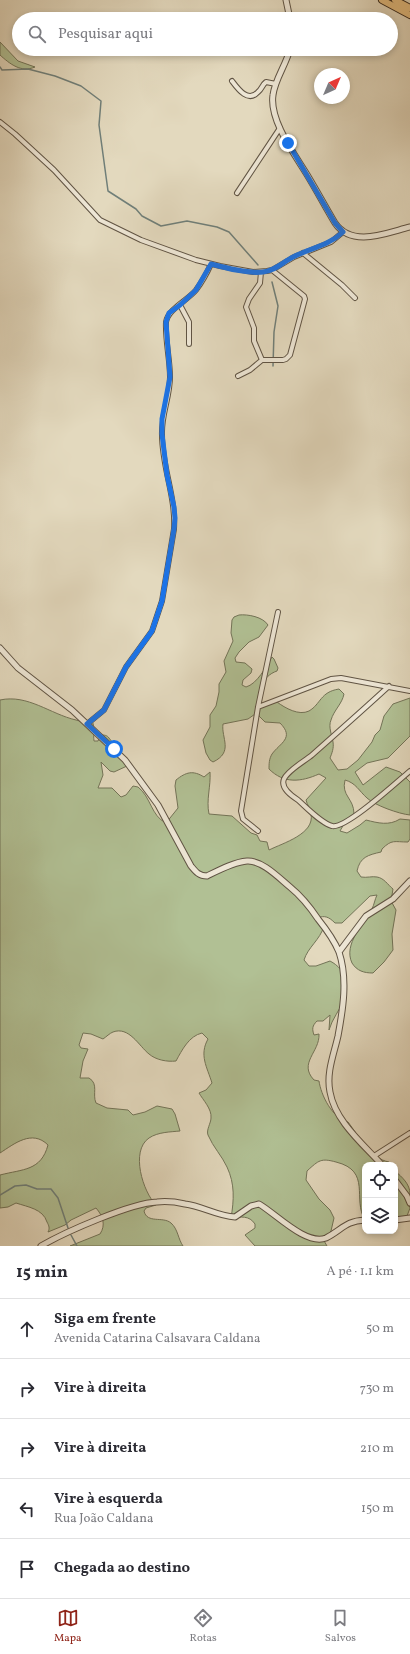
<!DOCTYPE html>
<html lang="pt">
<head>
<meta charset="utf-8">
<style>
	:root { --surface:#fff; --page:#f2f2f3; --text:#2b2b33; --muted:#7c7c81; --line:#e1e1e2; --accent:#8f2418 }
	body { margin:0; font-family:Vollkorn,serif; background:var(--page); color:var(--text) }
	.controls { position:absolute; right:12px; bottom:12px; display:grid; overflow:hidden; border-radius:8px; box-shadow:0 2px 6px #0003 }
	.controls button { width:36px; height:36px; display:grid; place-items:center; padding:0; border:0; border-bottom:1px solid var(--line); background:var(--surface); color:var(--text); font:20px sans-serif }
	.compass { position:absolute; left:314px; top:68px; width:36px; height:36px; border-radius:50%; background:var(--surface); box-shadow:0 2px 6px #0003; rotate:44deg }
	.stop { position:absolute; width:12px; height:12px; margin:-9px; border:3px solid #1a73e8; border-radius:50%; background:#fff }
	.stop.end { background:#1a73e8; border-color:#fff; box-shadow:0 1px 4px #0008 }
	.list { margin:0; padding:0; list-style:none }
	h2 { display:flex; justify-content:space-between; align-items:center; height:52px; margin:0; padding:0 16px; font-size:17px }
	h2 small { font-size:13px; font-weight:400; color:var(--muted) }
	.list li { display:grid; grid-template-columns:26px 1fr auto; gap:12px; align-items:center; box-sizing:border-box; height:60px; padding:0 16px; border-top:1px solid var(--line) }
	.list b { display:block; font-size:15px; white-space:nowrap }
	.list p { margin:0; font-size:13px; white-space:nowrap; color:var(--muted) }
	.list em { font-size:13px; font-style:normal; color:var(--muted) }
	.icon { flex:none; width:22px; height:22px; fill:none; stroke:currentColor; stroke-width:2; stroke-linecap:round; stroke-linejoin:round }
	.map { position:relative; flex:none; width:410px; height:1246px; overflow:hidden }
	.search { position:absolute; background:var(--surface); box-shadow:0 2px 6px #0003; left:12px; right:12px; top:12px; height:44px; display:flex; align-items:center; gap:10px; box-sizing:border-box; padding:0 14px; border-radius:22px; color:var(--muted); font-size:15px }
	.sheet { height:352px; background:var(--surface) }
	nav { display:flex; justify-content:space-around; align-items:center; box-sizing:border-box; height:56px; border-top:1px solid var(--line); background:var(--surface); font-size:11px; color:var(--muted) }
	nav a { display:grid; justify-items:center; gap:2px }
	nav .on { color:var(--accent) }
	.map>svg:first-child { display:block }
	.green { fill:#b1c094; stroke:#737458 }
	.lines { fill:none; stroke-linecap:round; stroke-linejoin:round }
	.stream { stroke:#707f79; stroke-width:1.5 }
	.minor-casing { stroke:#605444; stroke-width:6 }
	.tertiary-casing { stroke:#605444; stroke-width:7 }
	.primary-casing { stroke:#35281b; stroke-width:8 }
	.minor { stroke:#ede6d5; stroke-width:4 }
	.tertiary { stroke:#ede6d5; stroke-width:5 }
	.primary { stroke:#e2bc7f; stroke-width:6 }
	.route { stroke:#1a73e8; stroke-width:5 }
</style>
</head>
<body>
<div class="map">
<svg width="410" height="1246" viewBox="0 0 410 1246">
	<rect width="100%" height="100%" fill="#e3d9be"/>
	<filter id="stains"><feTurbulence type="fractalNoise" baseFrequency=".005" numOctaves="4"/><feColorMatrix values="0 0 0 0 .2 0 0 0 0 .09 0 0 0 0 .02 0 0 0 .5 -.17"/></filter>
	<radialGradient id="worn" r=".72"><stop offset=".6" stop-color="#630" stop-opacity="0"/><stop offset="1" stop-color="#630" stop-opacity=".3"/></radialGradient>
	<path class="green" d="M0,42L18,61L35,67C21,73 10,64 0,55Z
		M239,615C248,614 263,617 268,625L259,637L249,642L239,652L235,658L236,662L245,663L252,669L251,673L243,680L242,685L246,687C257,684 266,667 272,657L274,659L278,668L277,671C262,676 257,692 258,707L277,702C285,708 299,716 309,711C321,704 320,692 339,689L344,694C342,704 334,710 331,720C328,727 332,735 333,742C334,748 332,753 330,758L338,770L347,769L358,760L372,742L375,735L380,730L384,716L393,704L410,698V736L388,758L367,763L355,772L363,785L386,767L400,772L410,782V815C399,814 374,805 367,798C359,791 356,783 345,780C341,796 354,798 354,814L344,824L340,831L347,833L360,825L366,820C378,823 389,826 400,819L410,820V839L408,842C394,842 392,839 382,849L381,852C368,855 360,857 357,871L361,877C367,878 372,876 377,877C384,878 388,885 393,889L391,901L396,910L392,934L393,950L384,962L373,973C364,973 357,971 352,963C343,944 364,924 372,909C374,905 375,899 377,895L370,896L342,923H335C329,917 325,915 317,918L324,926C320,940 308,947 304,960L309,966H316L330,961C347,970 348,984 343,1001C340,1010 332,1019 329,1030L330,1015L323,1021H317C312,1026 312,1029 314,1035L319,1034C320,1052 298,1063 314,1080L319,1081C321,1095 332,1118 348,1122C358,1135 371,1159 389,1162V1165H365V1220C352,1199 372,1171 336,1162C321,1158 319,1160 307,1171L306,1180L319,1199L330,1210L334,1218L331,1231L323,1239L327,1246H255L245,1235L255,1228V1224C249,1215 241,1217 231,1218C234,1200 235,1184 227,1167C222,1156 213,1147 208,1135C206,1130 211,1123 211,1118C212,1109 203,1100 199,1093L206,1090L212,1083C207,1067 199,1055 208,1039L202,1033C189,1036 182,1050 176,1061C167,1062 156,1060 149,1054C139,1046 129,1026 113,1032C110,1033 106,1037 103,1039L91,1034L83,1033L79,1045L81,1048L88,1049L83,1061L80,1078H89C99,1084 92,1094 96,1103L107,1108L128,1110L133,1115L145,1112L157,1106L172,1109L175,1114L180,1131C170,1132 158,1132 149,1138C130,1151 143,1192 156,1205L146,1208L144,1211C147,1224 163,1216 171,1223C178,1229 178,1239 183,1246H70L100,1234C106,1225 103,1216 96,1208L71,1220L65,1225L48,1232C50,1228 49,1226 47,1222C43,1209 28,1207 16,1203L8,1207L0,1208V1175C23,1169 41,1171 48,1145C32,1129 14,1144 0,1153V700C28,694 50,714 76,720C81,722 86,721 92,721C95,726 93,734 94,741H98L101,735C104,735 107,735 109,738C116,746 119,757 127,766L114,772L110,771L101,762L103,775L98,788H112L121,797L126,795L133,786L138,787C151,797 151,816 166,823L178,808L175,786L176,780C186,772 193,770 204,777L210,772C211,786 206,800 209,814L232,816L251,833L257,835L260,841L267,842L269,850C283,843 315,834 311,814C311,809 307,805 306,800L326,778L319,774C301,782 284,784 269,769C269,764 269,759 272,754C280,743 295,738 280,723L265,722L259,716L258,712L248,719L223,724C221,738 234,752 213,762L210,760L206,753L203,740L210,727V715L216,706L219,692V684L226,672L224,661L233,641L231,633L232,620L234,617Z
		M395,1171C402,1177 410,1184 410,1194H405L410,1208L407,1216L395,1221Z"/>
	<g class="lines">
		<path class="stream" d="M0,67L2,70L28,69L55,76L81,86L101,101L99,125L108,191L136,209L142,216L161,226L187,221L217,227L229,232L258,265
			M272,282L278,306L274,332L273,366
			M0,1195L15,1186L26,1185L37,1189H51L58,1198L68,1228
			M71,1235L77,1246"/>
		<defs>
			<path id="minor" d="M232,81C238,89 248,103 258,92C262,89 262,85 266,82L276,84
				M0,122L15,134L54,170L100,220L141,240L196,260L220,266L253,272L267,271L272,270L294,257L331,242L343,232
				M237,193L280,128
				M303,253L342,285L355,298
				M261,272L260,283L249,299L246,307L254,328V341L262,360
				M180,305L189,322V344
				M238,376L250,370L262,360H283L286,359L290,355L305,299L304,296L272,270
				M389,686C364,709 338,732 312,755C305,761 288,770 284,779C280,788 292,796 298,800C307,808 321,823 332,826C345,830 398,781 410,771
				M258,707L331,679L341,678L410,691
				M87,724L104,710L126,667L152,631L162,601L174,529C176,497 162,467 162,435C161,415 170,397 170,377C170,359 165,340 166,322C168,309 188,300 196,290C202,282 207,273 211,264
				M258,831L243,819L241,811L258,707L278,612
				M374,1156L410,1133"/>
			<path id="tertiary" d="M286,0L290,19
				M290,49C286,65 275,79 273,95C269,121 296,156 309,178C318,193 326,208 335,223C352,248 386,233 410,227
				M0,648L18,668L72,710L125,760L158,805L191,866C196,872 199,876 207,876C219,870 234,862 247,861C262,860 279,878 290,887C301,896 310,907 318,919C326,929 334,940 339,952C348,979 343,1009 338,1036C334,1054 326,1073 330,1092C335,1121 363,1144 382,1165
				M339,952L366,916L393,899L410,881
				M395,1180L407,1196L410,1203
				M395,1220L410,1218
				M41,1246C65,1232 131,1203 157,1202C166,1201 176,1202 185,1204C202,1206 217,1216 235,1217L251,1206L259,1204C275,1213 306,1246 326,1238C342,1230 345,1221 365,1220"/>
			<path id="primary" d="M382,0L410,15
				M395,0L410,8"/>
		</defs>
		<use href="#minor" class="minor-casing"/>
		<use href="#tertiary" class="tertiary-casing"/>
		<use href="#primary" class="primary-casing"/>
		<use href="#minor" class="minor"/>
		<use href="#tertiary" class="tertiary"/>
		<use href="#primary" class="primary"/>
	</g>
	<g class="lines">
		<path class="route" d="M114,749L87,724L104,710L126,667L152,631L162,601L174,529L175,518L174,507L167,475L162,434V419L170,377L166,322L169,313L180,305L196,290L211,264C226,268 248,274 263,272C275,271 283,262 293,257C311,248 328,246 343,232L335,223L288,143"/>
	</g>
	<rect width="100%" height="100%" filter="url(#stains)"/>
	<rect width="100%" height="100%" fill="url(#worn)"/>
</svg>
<div class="controls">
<button><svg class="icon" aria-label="locate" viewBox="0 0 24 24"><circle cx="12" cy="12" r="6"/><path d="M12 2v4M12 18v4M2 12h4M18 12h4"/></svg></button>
<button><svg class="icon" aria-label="layers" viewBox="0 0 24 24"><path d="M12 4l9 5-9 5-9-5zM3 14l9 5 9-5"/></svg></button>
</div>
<svg class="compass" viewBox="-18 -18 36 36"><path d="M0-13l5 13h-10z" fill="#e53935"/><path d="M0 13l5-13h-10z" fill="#7c7c81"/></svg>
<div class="stop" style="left:114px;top:749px"></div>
<div class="stop end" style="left:288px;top:143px"></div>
<div class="search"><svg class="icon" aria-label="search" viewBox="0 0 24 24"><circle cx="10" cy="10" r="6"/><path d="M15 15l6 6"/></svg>Pesquisar aqui</div>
</div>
<section class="sheet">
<h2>15 min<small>A pé · 1.1 km</small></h2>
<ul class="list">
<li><svg class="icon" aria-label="ahead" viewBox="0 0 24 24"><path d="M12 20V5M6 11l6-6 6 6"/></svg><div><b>Siga em frente</b><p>Avenida Catarina Calsavara Caldana</p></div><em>50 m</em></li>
<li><svg class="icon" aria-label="right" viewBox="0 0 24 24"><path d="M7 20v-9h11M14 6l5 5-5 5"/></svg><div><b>Vire à direita</b></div><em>730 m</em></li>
<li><svg class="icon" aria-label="right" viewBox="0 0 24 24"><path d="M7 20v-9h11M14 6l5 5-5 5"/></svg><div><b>Vire à direita</b></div><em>210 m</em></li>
<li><svg class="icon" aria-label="left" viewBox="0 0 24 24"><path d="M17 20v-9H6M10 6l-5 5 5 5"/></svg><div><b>Vire à esquerda</b><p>Rua João Caldana</p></div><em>150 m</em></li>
<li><svg class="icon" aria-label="arrive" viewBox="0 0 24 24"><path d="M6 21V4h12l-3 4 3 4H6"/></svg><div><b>Chegada ao destino</b></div></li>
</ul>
</section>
<nav>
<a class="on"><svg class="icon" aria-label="map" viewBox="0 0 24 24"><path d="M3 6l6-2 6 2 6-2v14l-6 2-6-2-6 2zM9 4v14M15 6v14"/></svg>Mapa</a>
<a><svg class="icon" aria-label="directions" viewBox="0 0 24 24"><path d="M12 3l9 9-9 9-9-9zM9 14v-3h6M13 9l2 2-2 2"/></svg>Rotas</a>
<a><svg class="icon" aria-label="saved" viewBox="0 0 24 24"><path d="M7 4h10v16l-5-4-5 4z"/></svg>Salvos</a>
</nav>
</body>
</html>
